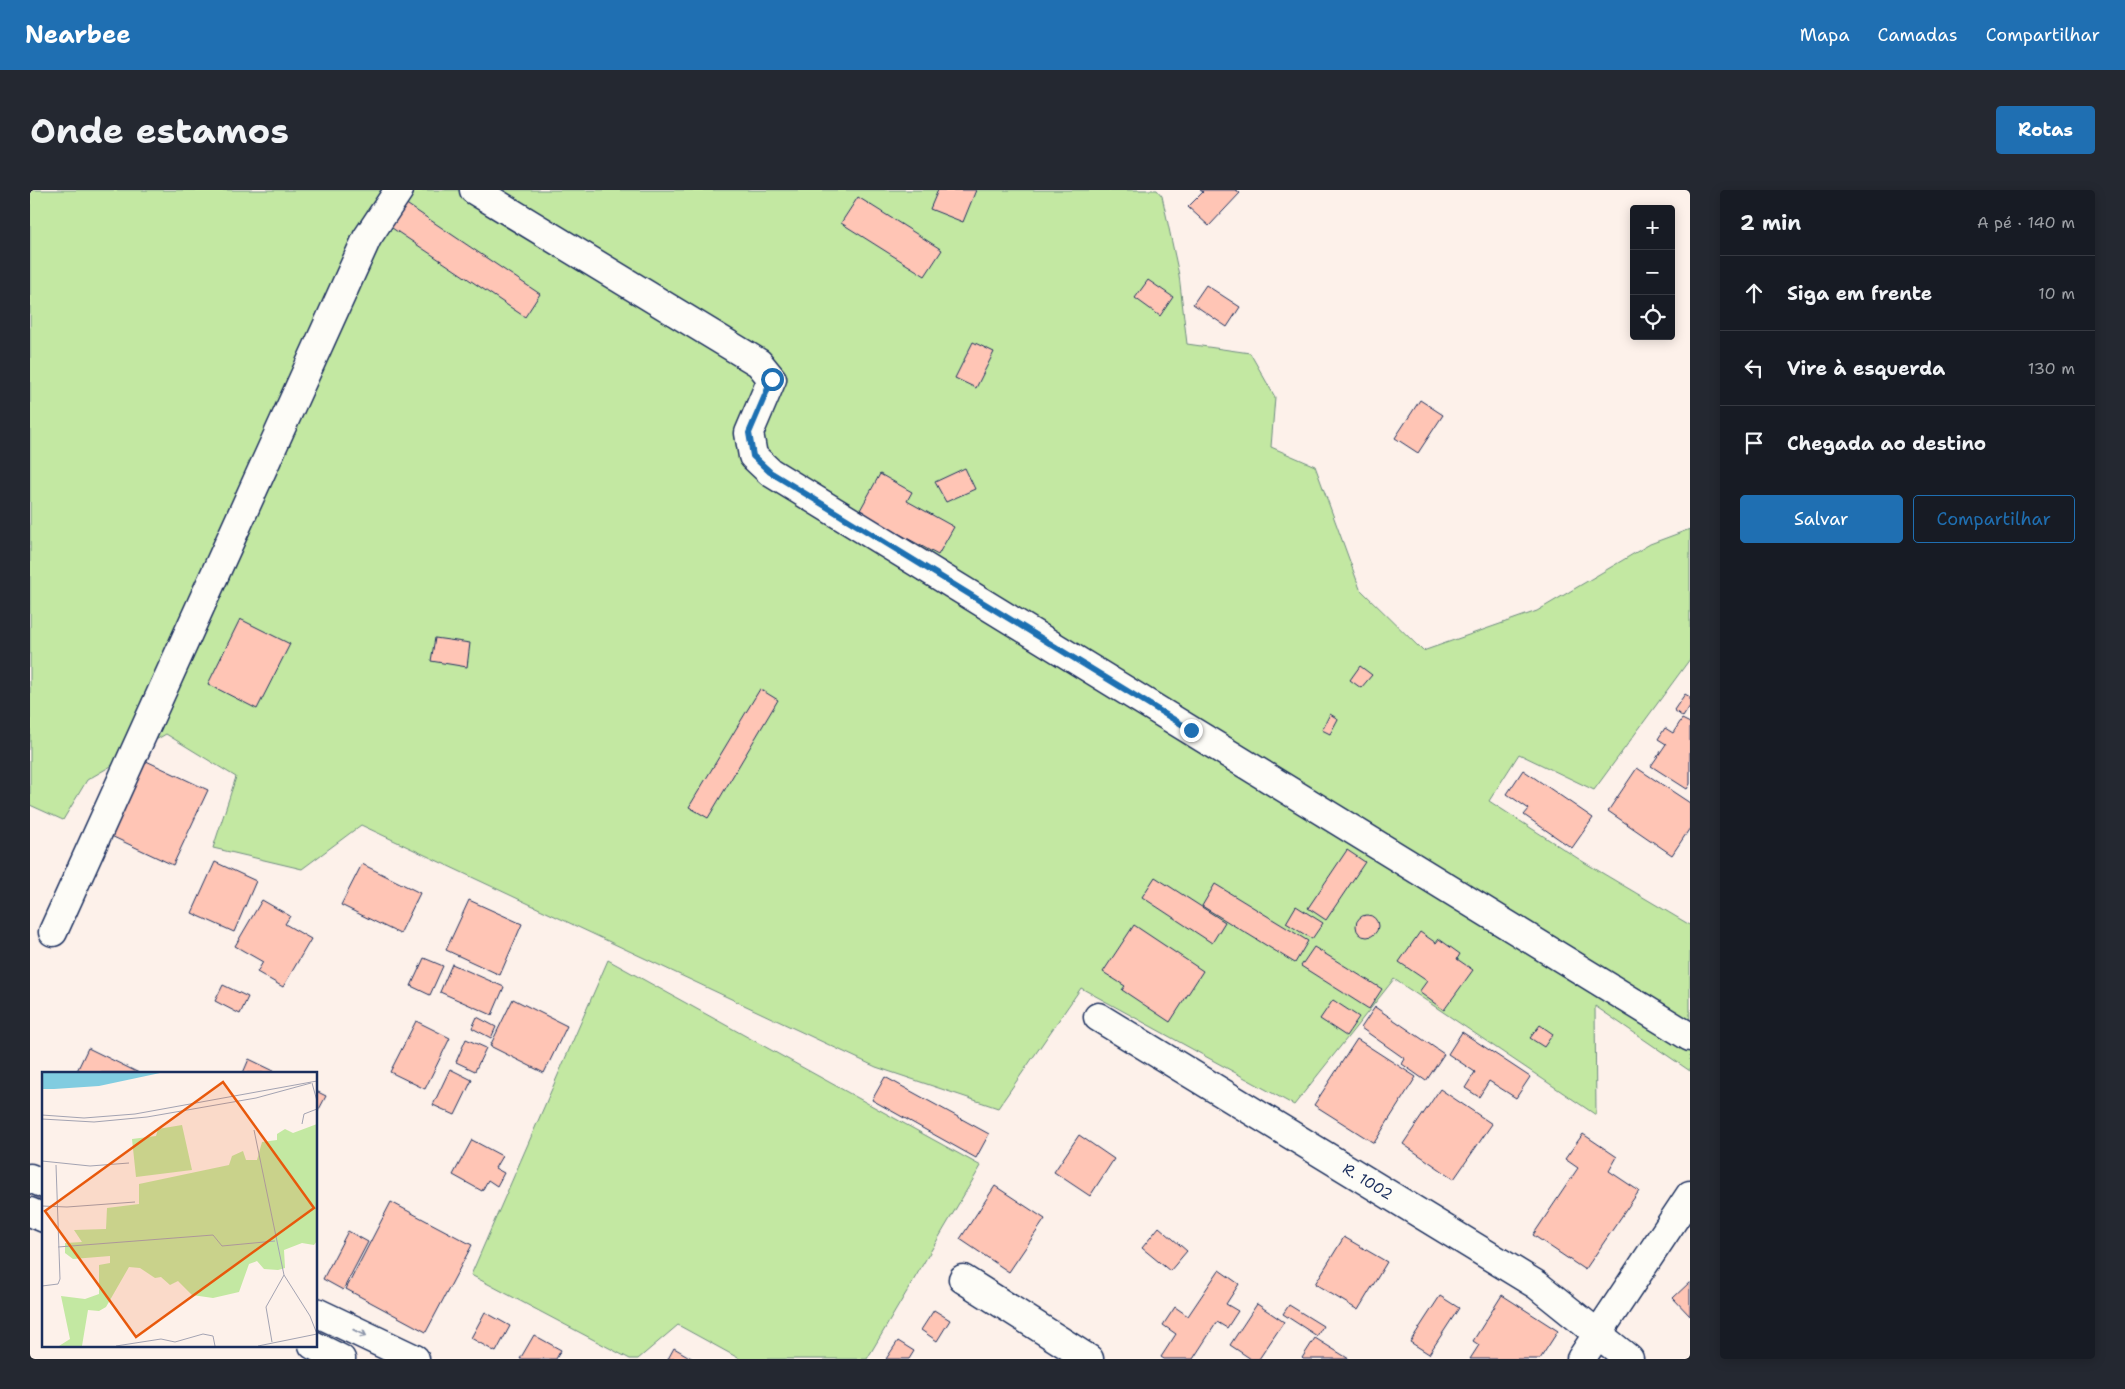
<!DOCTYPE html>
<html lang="pt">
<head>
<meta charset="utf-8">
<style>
	:root { --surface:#171b24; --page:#242831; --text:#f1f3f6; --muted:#9ea1a6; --line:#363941; --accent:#1f6fb2 }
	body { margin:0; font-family:"Shantell Sans",sans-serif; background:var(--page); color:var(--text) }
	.controls { position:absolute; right:15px; top:15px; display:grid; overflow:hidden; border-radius:5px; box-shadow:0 2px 12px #0003 }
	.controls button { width:45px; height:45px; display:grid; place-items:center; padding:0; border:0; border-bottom:1px solid var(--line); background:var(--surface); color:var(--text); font:25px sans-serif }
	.stop { position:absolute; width:15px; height:15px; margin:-11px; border:4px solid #1f6fb2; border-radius:50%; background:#fff }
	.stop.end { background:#1f6fb2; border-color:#fff; box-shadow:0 1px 5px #0008 }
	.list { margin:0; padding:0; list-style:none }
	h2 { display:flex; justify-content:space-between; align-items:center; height:65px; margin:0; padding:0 20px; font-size:21px }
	h2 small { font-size:16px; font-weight:400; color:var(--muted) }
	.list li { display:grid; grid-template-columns:32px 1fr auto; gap:15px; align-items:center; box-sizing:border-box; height:75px; padding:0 20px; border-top:1px solid var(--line) }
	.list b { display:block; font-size:19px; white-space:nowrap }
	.list em { font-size:16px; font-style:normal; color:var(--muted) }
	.actions { display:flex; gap:10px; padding:15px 20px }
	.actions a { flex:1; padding:11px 0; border:1px solid var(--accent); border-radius:5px; text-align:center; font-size:18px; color:var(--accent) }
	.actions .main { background:var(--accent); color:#fff }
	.icon { flex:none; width:28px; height:28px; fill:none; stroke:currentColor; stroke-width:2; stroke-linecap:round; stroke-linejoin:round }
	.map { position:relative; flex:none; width:1660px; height:1169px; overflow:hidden; border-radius:5px }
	header { display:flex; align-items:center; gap:30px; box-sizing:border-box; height:70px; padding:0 25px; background:var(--accent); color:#fff }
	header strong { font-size:24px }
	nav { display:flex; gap:28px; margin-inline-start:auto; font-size:18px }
	.intro { display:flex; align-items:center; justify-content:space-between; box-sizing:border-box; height:120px; padding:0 30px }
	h1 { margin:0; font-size:35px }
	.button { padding:12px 22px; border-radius:5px; background:var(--accent); color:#fff; font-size:18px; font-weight:700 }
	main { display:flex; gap:30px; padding:0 30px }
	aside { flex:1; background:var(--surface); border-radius:5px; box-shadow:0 2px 12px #0003 }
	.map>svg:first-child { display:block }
	.green { fill:#c3e8a2; stroke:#6f8c80 }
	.building { fill:#ffc5b5; stroke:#1b2f5e }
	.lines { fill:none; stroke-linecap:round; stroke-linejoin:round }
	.minor-casing { stroke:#1b2f5e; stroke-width:31 }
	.minor { stroke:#fdfcf7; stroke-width:28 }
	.oneway { stroke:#8c96aa }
	.route { stroke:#1f6fb2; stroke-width:6 }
	.labels { text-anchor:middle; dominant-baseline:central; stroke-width:5; stroke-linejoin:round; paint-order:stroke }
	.street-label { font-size:15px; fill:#1b2f5e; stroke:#fdfcf7 }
	.inset-road { fill:none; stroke:#a3a3b2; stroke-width:1 }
	.view { fill:#e8590c; fill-opacity:0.15; stroke:#e8590c; stroke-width:2.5 }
	.inset-edge { fill:none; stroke:#1b2f5e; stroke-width:2.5 }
</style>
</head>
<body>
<header>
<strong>Nearbee</strong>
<nav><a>Mapa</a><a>Camadas</a><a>Compartilhar</a></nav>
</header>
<div class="intro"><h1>Onde estamos</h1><a class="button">Rotas</a></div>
<main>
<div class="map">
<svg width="1660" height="1169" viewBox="0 0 1660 1169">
	<rect width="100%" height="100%" fill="#fdf1ea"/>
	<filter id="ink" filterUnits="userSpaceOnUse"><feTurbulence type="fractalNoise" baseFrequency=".02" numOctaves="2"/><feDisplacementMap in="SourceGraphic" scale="10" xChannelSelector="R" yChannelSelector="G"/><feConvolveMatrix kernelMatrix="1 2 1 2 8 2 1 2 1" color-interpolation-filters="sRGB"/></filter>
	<g filter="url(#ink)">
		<path class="green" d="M0,0H1127L1132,6L1149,85L1157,154L1220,163L1245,207L1241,257L1285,276L1330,399L1393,461L1507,421L1620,354L1660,339V469L1564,600L1489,564L1459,611L1552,671L1660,735V881L1565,816L1566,925L1364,789L1264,915L1051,798L968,918L846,877L331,635L272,679L183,658L206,587L136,544L57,590L33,630L0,615Z
			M578,770L951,976L837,1169H710L648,1135L608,1169H600L441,1085Z"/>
		<path class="building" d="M908,0H946L933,32L900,19Z
			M1170,0H1206L1210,3L1179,36L1158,17L1173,2Z
			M828,7L912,60L895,86L811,33Z
			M375,13L510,104L495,127L359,36Z
			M1118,90L1143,107L1130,126L1105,108Z
			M1176,95L1210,117L1197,137L1163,114Z
			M943,152L964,162L946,198L925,188Z
			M1390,210L1413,225L1388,263L1365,248Z
			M935,278L945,299L916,312L905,292Z
			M850,284L882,302L877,311L924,337L908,365L829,322Z
			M210,429L260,454L227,519L178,494Z
			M405,448L440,453L437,477L401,471Z
			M1330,476L1342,485L1331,498L1320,490Z
			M730,499L748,510L678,628L659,617Z
			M1655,504L1660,507V516L1653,527L1644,520Z
			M1300,524L1308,529L1300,544L1292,540Z
			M1652,529L1660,533V594L1657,599L1621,576L1636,554L1628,549L1635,538L1643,543Z
			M112,569L178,600L143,675L77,644Z
			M1607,578L1660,613V638L1642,665L1578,621Z
			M1493,580L1563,628L1542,658L1494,625L1499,619L1477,604Z
			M1317,660L1335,672L1296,730L1278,718Z
			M185,672L226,691L204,742L162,723Z
			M332,674L390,703L370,744L311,715Z
			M1125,687L1195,732L1182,753L1112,707Z
			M1185,694L1278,751L1265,773L1172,716Z
			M232,710L260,726L255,734L281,749L253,797L227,782L233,772L205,756Z
			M439,710L492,734L470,785L416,760Z
			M1266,716L1293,733L1282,749L1256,733Z
			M1326 736a11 11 0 1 1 22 0a11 11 0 1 1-22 0Z
			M1104,735L1173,781L1140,832L1092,800L1095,796L1073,782Z
			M1390,742L1406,753L1409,749L1430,764L1427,769L1443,780L1414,820L1389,802L1397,791L1369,772Z
			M1284,757L1352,799L1339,819L1271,776Z
			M394,768L413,776L400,805L381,796Z
			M422,774L474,797L462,825L410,802Z
			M193,795L218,807L210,824L185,811Z
			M483,809L537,836L514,883L460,856Z
			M1303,810L1329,827L1316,846L1290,829Z
			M1345,817L1414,864L1396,891L1372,874L1375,869L1331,838Z
			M447,827L466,837L461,848L442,838Z
			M386,831L420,848L395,899L360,882Z
			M1510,835L1523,844L1514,857L1500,848Z
			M1432,842L1500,887L1486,908L1459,891L1449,907L1435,898L1445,882L1418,864Z
			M436,849L456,858L445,881L426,872Z
			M1327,849L1386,887L1344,953L1284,915Z
			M58,858L109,883H46Z
			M219,869L248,883H213Z
			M420,879L442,890L425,925L403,915Z
			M855,887L959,944L946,968L842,910Z
			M1410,899L1462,934L1424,989L1373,954Z
			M286,901L296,906L286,925Z
			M1553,944L1587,967L1579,981L1609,1001L1555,1080L1503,1045L1548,978L1535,969Z
			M1049,945L1084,969L1060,1006L1024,982Z
			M442,950L472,966L465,978L474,983L467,996L458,990L452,1001L423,985Z
			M965,996L1015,1029L979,1082L930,1049Z
			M361,1012L442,1055L396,1142L316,1099Z
			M1129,1037L1157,1061L1140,1081L1112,1058Z
			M318,1041L338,1052L313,1100L293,1089Z
			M1314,1047L1357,1072L1328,1120L1285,1094Z
			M1189,1080L1209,1094L1196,1114L1208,1121L1197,1138L1187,1132L1163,1169H1134L1131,1167L1146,1144L1133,1135L1145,1117L1158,1126Z
			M1660,1092V1126L1643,1108Z
			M1472,1105L1528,1141L1510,1169H1440L1449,1155L1443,1151Z
			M1410,1106L1429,1118L1399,1164L1380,1152Z
			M1227,1114L1254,1132L1229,1169H1221L1200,1155Z
			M1259,1115L1293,1136L1287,1146L1253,1124Z
			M904,1120L920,1130L907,1151L891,1140Z
			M455,1122L480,1136L466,1162L441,1148Z
			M504,1145L531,1160L526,1169H490Z
			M1285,1148L1319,1169H1273L1272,1168Z
			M868,1151L884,1161L879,1169H856Z
			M644,1158L663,1169H638Z"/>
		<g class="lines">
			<defs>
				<g id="minor">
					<path d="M444,0L729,173L742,189L719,243L723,266L740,282L1660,847"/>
					<path d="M23,742L337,48L369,0"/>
					<path id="s1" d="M1068,827L1507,1095L1599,1169"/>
					<path d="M0,988L14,994"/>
					<path d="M0,1022L14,1028"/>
					<path d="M933,1089L1059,1169"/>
					<path d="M286,1122L385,1169"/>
					<path d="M283,1155L311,1169"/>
					<path d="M1551,1169L1660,1005"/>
				</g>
			</defs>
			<use href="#minor" class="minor-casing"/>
			<use href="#minor" class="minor"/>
		</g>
		<defs><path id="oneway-shaft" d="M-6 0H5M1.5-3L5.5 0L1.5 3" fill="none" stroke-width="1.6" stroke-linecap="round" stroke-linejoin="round" transform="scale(1.25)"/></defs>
		<use class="oneway" href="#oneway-shaft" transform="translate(330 1143) rotate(26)"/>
	</g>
	<g class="lines" filter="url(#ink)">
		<path class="route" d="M742,189L719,243L723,266L740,282L1161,540"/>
	</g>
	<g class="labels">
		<g class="street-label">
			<text stroke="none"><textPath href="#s1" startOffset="316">R. 1002</textPath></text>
		</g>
	</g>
	<g transform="translate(12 882)">
		<rect width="275" height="275" fill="#fdf1ea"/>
		<path d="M275,52V169L272,173L260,171L242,178L243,196L236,198L222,197L215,189L207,192L197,220L171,226L150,223L136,209L128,213L119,205L113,206L98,196L87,195L64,235L57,239L46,238L40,274H17L28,267L19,224L43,227L57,222V193L68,191V184L31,187L23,181V171L40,170L32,158L64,157L65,136L97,132V112L187,93L190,84L201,79L204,88H215L220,70L235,68V62L243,57L251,61ZM140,53L150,98L94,105L90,67L114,64L116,57Z" fill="#c3e8a2"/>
		<path d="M0,1H118L57,14L12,17H0Z" fill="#81cce0"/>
		<path class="inset-road" d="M270,11L275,29M0,43L42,46L93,42L275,9M0,47L52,50L105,45L214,26L269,11M260,52L262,42L275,37M212,58L242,203L268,244L275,262M0,89L48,94L87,91M0,134L25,135L93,130M16,175L171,163L180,174L233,169M0,214L16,212L18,207L14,93M230,270L224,235L242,203M74,274L119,267L133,270L161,262L171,264L173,274M216,274L275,262"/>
		<path class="view" d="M181,10L272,136L94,265L3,139Z"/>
		<rect width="275" height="275" class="inset-edge"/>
	</g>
</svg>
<div class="controls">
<button>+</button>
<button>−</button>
<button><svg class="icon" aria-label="locate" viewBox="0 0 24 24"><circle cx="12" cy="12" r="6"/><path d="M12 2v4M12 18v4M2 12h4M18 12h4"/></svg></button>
</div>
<div class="stop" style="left:742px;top:189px"></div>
<div class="stop end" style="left:1161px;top:540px"></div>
</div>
<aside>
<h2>2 min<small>A pé · 140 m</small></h2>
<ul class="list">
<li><svg class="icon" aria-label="ahead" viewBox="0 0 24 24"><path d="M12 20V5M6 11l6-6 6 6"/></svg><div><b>Siga em frente</b></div><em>10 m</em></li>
<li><svg class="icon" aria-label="left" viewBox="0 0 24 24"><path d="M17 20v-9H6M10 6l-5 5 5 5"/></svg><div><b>Vire à esquerda</b></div><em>130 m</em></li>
<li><svg class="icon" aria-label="arrive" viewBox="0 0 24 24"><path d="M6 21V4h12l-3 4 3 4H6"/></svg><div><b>Chegada ao destino</b></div></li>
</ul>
<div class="actions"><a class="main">Salvar</a><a>Compartilhar</a></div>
</aside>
</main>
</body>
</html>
